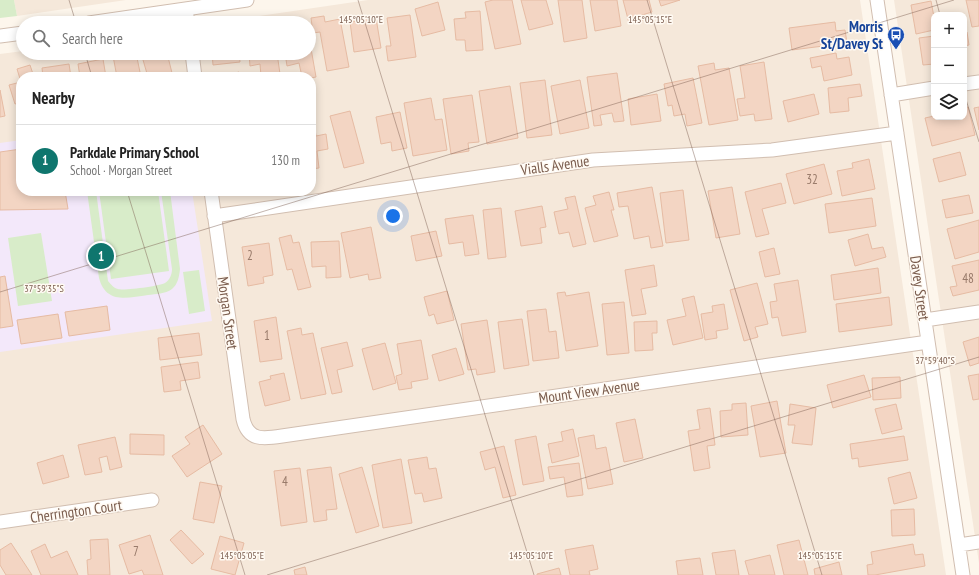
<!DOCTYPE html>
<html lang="en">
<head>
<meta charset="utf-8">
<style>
	:root { --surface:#fff; --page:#f2f2f2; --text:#222; --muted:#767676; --line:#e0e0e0; --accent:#0f766e }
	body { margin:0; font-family:"PT Sans Narrow",sans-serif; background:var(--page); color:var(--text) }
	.controls { position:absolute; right:12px; top:12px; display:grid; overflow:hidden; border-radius:8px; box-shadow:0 2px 10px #0003 }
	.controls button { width:36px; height:36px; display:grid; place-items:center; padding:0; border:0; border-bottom:1px solid var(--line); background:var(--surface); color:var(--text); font:20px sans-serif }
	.you { position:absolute; left:393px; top:216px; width:14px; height:14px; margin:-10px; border:3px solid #fff; border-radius:50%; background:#1a73e8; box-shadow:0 0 0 6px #1a73e833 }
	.badge { display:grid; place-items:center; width:26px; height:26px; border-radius:50%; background:var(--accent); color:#fff; font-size:13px; font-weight:700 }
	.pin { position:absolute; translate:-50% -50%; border:2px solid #fff; box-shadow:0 1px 4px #0006 }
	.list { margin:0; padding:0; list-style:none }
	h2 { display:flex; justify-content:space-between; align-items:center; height:52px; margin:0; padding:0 16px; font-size:17px }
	h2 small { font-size:13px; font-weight:400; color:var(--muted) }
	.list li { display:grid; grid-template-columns:26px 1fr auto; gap:12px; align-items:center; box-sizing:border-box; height:72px; padding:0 16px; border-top:1px solid var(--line) }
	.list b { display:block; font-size:15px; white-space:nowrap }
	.list p { margin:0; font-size:13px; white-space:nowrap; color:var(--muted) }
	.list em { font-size:13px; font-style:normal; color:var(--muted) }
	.icon { flex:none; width:22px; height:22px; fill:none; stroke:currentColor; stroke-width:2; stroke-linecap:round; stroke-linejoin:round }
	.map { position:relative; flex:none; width:979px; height:575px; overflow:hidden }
	.search { position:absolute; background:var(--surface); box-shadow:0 2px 10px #0003; left:16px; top:16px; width:300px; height:44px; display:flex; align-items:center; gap:10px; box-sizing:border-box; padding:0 14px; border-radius:22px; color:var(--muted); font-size:15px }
	.panel { position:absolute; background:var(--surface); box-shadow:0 2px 10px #0003; left:16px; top:72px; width:300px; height:124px; border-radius:16px }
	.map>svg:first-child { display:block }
	.residential { fill:#f5e8da; fill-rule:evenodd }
	.education { fill:#f3e8fa }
	.green { fill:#d8ecc9 }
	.building { fill:#f3d5c3; stroke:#e6bba3 }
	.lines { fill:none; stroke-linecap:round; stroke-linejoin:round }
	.minor-casing { stroke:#d1beb0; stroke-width:15 }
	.minor { stroke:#fff; stroke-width:13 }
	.ticks { fill:none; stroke:#7a5c4d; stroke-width:1; stroke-opacity:0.45 }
	.labels { text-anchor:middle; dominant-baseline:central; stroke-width:3; stroke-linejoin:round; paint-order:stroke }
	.number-label { font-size:13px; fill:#987a6a }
	.transit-label { font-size:15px; font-weight:bold; fill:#164399; stroke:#fffaf3; text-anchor:end }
	.street-label { font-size:15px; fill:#7a5c4d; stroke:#fffaf3 }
	.ticks-label { font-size:10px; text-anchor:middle; fill:#7a5c4d; stroke:#fffaf3; stroke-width:3; stroke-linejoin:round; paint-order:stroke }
</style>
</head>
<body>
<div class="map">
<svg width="979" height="575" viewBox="0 0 979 575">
	<rect width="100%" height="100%" fill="#fdf6ec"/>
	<path class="residential" d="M14,0H126L17,16Z
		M368,0H860L946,575H0V54L23,51V53H309V23H211ZM21,77H311V191H21Z
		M894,0H979V563L939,300ZM934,15H964V117H934Z"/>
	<path class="education" d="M21,140V191H192L212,321L0,352V143Z"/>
	<path class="green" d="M0,0H14L17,16L0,18Z
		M87,191H96L108,281C111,284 113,288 118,289C123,291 160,286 165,283C170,280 172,274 172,269L161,191H170L180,269C179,277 178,284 172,289C165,294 156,294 148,295C127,298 106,304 99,278Z
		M99,191H158L169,271L111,279Z
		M41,233L52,301L18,306L8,238Z
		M199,270L205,311L189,314L183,272Z"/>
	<path class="building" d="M493,0H512L521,44L495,49L485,2Z
		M521,0H546L553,24L529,30Z
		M558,0H582L587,38L564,42Z
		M590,0H617L621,26L595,31Z
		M623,0H649L652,12L642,15L643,20L629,23Z
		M659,0H680L661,6Z
		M966,0H979V26L972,27Z
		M931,1L934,17V30L916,34L911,5Z
		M438,2L445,30L422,36L415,9Z
		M480,11L483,50L466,51L465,40H456L454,19L466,18L465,12Z
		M410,15L416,57L388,61L386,46H391L387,18Z
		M324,16L325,22L340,19L349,67L327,71L320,32L313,33L311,18Z
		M376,18L381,48L354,52L350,22Z
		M835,22L836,31L845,30L847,43L792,50L789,28Z
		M964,32H967L969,45L964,46Z
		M934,36V64L923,65L919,38Z
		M309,37L316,77L311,78L302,77L299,63L287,66L285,53H309Z
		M129,53H136L141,77H117L113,56Z
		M141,53H167L173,77H148Z
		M212,53H239L240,62L213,65Z
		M249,53H277L280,74L261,76L260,64L250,66Z
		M836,53L837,59L849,57L852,75L824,81L821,66L812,68L810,58Z
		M103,59L106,77H80L78,64Z
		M764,62L772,119L755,121L754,114L740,116L737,99L745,98L740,66Z
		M714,63L715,70L729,68L738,120L709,125L698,66Z
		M69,64L71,77H43L42,68Z
		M30,65L34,77H21V102L15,104L9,85L21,82L17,69Z
		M239,72L240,77H221Z
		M617,73L624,121L614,122L612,113L600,115L602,125L594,126L587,77Z
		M693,78L702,123L687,126L685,114L674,116L672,105L668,106L664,84Z
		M545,80L552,135L527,138L520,83Z
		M580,80L589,128L560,134L551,86Z
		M860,84L862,96L848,98L849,111L830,113L828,88Z
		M510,86L518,138L487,144L479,91Z
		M0,90L5,116L0,117Z
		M657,94L661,121L631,125L628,99Z
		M814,94L819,114L788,122L783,101Z
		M472,95L479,142L468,143L469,151L451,154L443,99Z
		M431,98L435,120L442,119L447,150L413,156L404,103Z
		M311,103L316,136L326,134L328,149L317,151L319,168L311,169Z
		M968,107L975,135L932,146L925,118L934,116V117H964V108Z
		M979,107V130L974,108Z
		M350,111L364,163L344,168L330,116Z
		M400,112L407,148L392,151L391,142L381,144L376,117Z
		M21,149V191H65L68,209L0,210V152Z
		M960,152L966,175L939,182L933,159Z
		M869,159L875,189L842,196L837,171L853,168L852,163Z
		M824,164L832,194L794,204L786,174Z
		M781,183L786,203L762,209L769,234L756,237L745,192Z
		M652,187L663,246L651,248L649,236L634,239L628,206L619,207L617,193Z
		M732,187L740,234L716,238L708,191Z
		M683,190L689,240L666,243L660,193Z
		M609,192L614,210H611L618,236L594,242L585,208L596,205L593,196Z
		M969,195L973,213L946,218L942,200Z
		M575,196L586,244L573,247L569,232L559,234L554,212L568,209L565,198Z
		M872,198L876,226L829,233L825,204Z
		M542,206L546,227L540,228L542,243L521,246L515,211Z
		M501,208L506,257L488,259L483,210Z
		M473,215L479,254L465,256L463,242L449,244L445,219Z
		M979,220V252L955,259L947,229Z
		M371,227L381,278L369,280L368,274L350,278L341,233Z
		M436,231L442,256L416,261L411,236Z
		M868,234L872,249L883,247L886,257L855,266L848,240Z
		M291,235L293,243L299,242L311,287L298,290L292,269L287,270L279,238Z
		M339,241L341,277L326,278V266L312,267L311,242Z
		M269,243L273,275L263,277L264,283L248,286L242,247Z
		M774,248L780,274L765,277L759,252Z
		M979,260V290L953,296L950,287L957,286L952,266Z
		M654,265L657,286L641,289L646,314L632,316L625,270Z
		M878,268L881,293L834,300L831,275Z
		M5,276L13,326L0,328V277Z
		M798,280L806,332L782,336L778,317L772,318L770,302L777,301L774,284Z
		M757,283L768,324L755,327L758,337L744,341L730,290Z
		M447,291L454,320L437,324L434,314L429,316L424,297Z
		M565,292L566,296L589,292L598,346L566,351L557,293Z
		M694,296L703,338L673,345L667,320L686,316L682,299Z
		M889,297L892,325L839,332L836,304Z
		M624,302L629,353L607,355L602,304Z
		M724,304L728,329L716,331L717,338L705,340L701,314L713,312L712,306Z
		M107,306L110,330L69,336L65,312Z
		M546,309L549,332L556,331L559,358L533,361L527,311Z
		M58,314L62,338L21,344L17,320Z
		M276,317L282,359L260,362L254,321Z
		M522,319L529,365L504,369L498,322Z
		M487,320L495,372L477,375L476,369L468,370L461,324Z
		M657,321V333H652L653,350L635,351L634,322Z
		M301,328L302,335L313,333L326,394L301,399L287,331Z
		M199,333L202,355L160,360L158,338Z
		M979,337V363L970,366L963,342Z
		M421,340L428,379L411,382L412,388L399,390L396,376L402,374L397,344Z
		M347,342L353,366L337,370L342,392L332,394L321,348Z
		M385,343L396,383L373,390L362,349Z
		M456,348L464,374L439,381L432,355Z
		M198,362L200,378L180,381L181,390L164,392L161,367Z
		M284,373L290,400L265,406L259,382L271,379L270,376Z
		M979,374V399L973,400L968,376Z
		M864,375L871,397L833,408L827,385Z
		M900,377L901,398L873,400L872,378Z
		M777,401L786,453L760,457L751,406Z
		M746,403L748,435L721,437L720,411L732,410V404Z
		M790,404L816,408L812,445L792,443L795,425H788Z
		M896,404L902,429L882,434L875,409Z
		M710,408L715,445L707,446L710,468L694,471L688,431L700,429L697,410Z
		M635,419L643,458L624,462L616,423Z
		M203,425L222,454L187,477L172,456L190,444L185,437Z
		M573,429L579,456L552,463L548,444L563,441L561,432Z
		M130,434L164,435V455L130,454Z
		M594,435L596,449L606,447L613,484L588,489L578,438Z
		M536,436L544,481L523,485L515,440Z
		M904,436L908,460L859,467L858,458L852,459L850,444Z
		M115,437L122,467L110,470L107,456L99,458L102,472L85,475L78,445Z
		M504,446L516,495L503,498L495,467L485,470L480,452Z
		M63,455L69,477L43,484L37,463Z
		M427,457L429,469L436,468L442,498L424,502L422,493L415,494L408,460Z
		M401,459L412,523L383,528L372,465Z
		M579,463L583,495L567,497L564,477L550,479L548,467Z
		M331,467L337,509L326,510L327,520L314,522L307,470Z
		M362,467L379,526L356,533L339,474Z
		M300,468L307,522L281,526L274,471Z
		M910,472L917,498L894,504L888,478Z
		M200,482L222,486L214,523L193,519Z
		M914,509L915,535L892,536L891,510Z
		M181,530L204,554L192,564L170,540Z
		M150,535L163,575H144L142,570L129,574L119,545Z
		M220,536L244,543L235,575L211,569Z
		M108,539L110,575H88L87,560L91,559L90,540Z
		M799,540L808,575H784L777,545Z
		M11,543L32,575H6L0,565V550Z
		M45,544L51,558L67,551L78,575H41L31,551Z
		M913,544L915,555L923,554L925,566L875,575H868L867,565L873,564L871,552Z
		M593,545L598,569L589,571L590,575H570L565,550Z
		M735,550L739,575H716L712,553Z
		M770,555L775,575H749L745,561Z
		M700,558L703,575H678L676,561Z
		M839,562L842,575H815L814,569Z
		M305,567L307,575H295L294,570Z
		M559,568L561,575H537V574Z"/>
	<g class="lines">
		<defs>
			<path id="minor" d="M877,0L963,575
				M186,9L188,23
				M89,23L247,0
				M0,36L23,33
				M192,53L195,77
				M964,84L979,82
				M891,95L934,88
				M211,191L243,419C248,441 263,439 282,436L928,342
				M214,216L593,160L772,150L897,133
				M925,320L979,312
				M0,522L152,500
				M959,545L979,542"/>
		</defs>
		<use href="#minor" class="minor-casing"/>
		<use href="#minor" class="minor"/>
	</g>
	<path class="ticks" d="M69,0L76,23M358,0L534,575M647,0L822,575M936,0L940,15M85,53L92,77M964,93L979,142M127,191L245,575M0,292L954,0M267,575L979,357"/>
	<defs>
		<symbol id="bus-pin" viewBox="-11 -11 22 30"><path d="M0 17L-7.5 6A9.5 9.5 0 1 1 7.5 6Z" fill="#1a4fb4" stroke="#fffaf3"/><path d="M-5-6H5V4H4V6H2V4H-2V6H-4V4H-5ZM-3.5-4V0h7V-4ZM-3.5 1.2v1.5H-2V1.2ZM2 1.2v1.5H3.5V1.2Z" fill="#fff"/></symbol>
	</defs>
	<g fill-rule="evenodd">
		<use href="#bus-pin" x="886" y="25" width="20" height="27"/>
	</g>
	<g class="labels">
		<g class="number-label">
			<text x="812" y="179">32</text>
			<text x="250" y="255">2</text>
			<text x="968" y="278">48</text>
			<text x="267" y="335">1</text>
			<text x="285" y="481">4</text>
			<text x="136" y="551">7</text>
		</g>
		<g class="transit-label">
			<text x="883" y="26">Morris<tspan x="883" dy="17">St/Davey St</tspan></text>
		</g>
		<g class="street-label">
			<text transform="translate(555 165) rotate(-8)">Vialls Avenue</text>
			<text transform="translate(920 288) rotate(82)">Davey Street</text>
			<text transform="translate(228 313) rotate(82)">Morgan Street</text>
			<text transform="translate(589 391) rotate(-8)">Mount View Avenue</text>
			<text transform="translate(76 511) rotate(-8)">Cherrington Court</text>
		</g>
	</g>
	<g class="ticks-label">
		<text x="361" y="23">145°05'10"E</text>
		<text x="650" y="23">145°05'15"E</text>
		<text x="44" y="292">37°59'35"S</text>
		<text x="935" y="364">37°59'40"S</text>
		<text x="242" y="559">145°05'05"E</text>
		<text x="531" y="559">145°05'10"E</text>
		<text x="820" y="559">145°05'15"E</text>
	</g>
</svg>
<div class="controls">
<button>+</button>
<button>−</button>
<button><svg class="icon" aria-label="layers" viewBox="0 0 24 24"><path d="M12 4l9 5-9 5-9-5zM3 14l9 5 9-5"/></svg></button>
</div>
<div class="you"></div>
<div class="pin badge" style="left:101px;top:256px">1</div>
<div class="search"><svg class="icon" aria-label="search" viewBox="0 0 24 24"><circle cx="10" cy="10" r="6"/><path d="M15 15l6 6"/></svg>Search here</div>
<section class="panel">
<h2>Nearby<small></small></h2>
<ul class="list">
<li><span class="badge">1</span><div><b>Parkdale Primary School</b><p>School · Morgan Street</p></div><em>130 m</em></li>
</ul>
</section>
</div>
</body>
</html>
